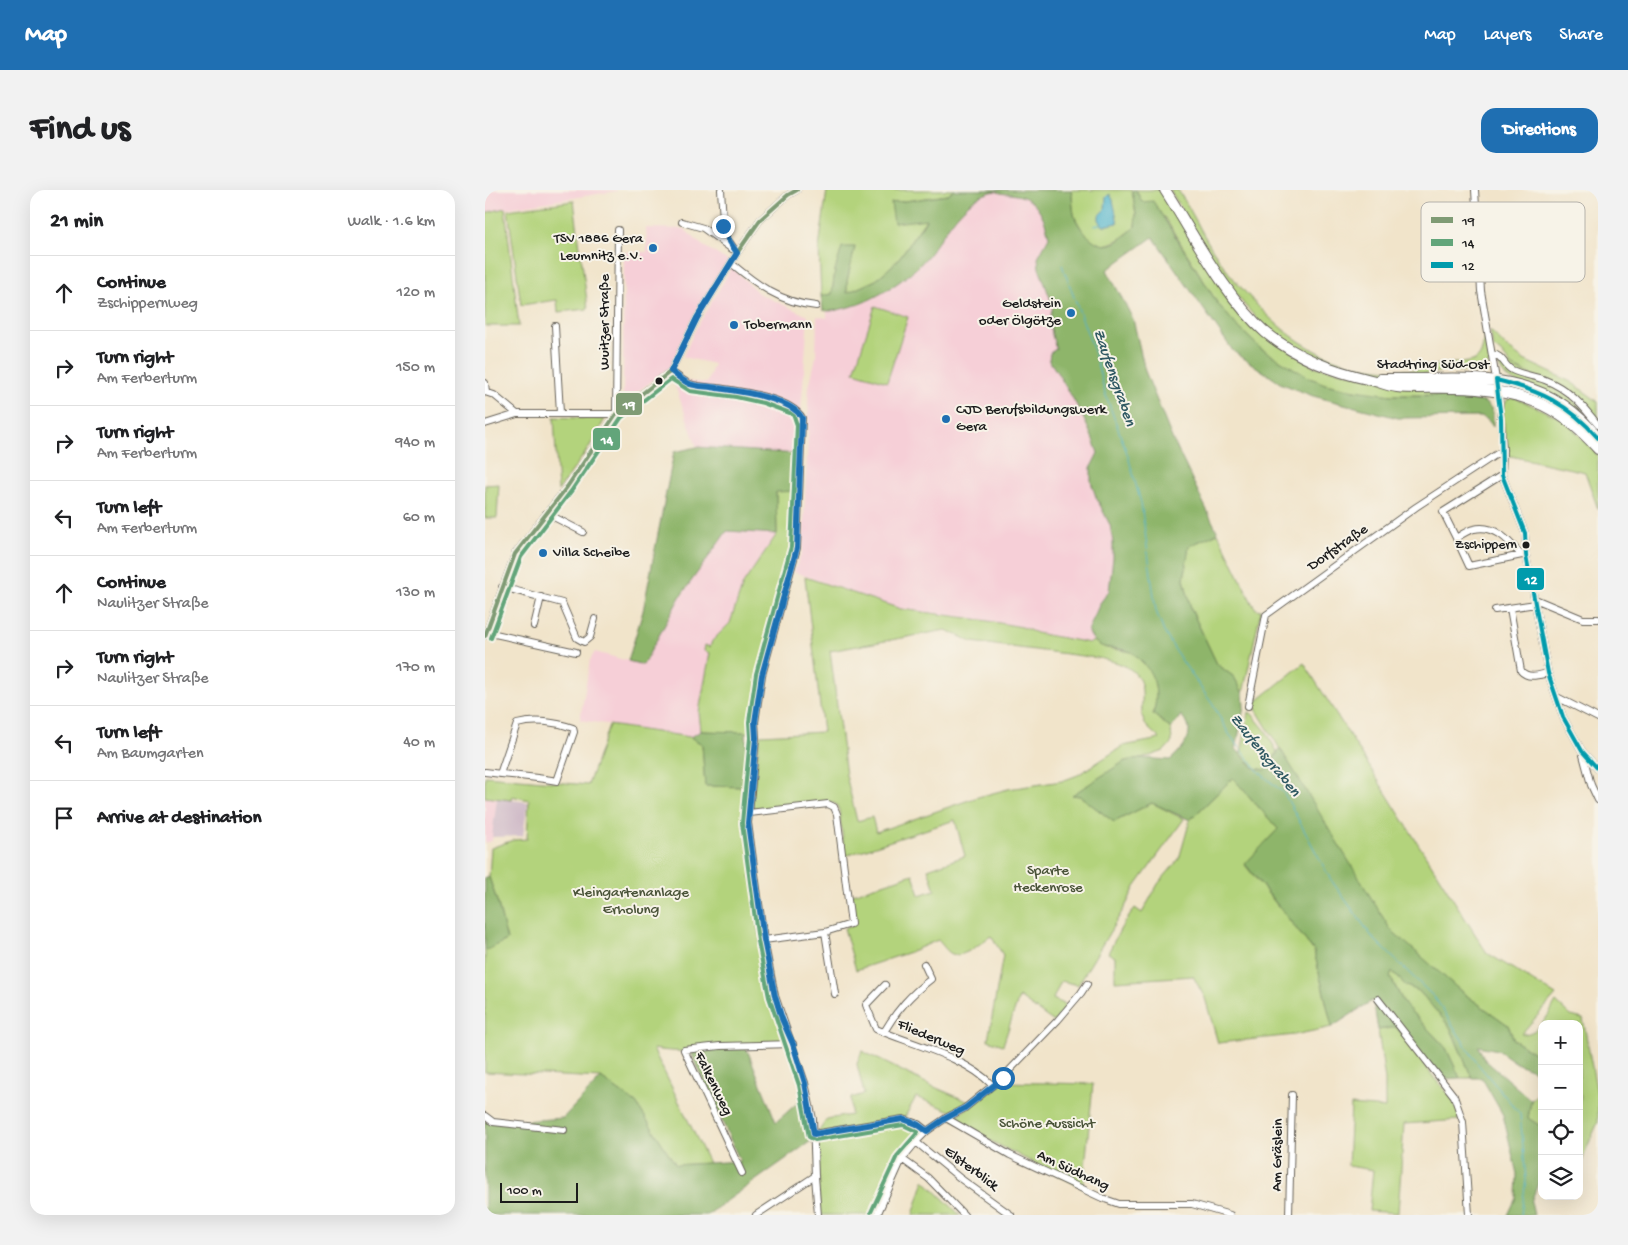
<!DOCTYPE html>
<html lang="en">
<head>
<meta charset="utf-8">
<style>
	:root { --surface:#fff; --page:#f2f2f2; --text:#202124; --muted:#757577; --line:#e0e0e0; --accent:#1f6fb2 }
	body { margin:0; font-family:"Gochi Hand",sans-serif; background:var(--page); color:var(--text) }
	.controls { position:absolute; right:15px; bottom:15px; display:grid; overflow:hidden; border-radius:10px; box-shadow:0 5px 20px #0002 }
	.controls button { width:45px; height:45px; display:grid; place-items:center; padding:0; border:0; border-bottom:1px solid var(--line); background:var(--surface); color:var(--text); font:25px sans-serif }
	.scale { position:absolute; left:15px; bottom:12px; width:78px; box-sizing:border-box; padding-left:5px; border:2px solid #1c1c1c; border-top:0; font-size:14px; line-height:18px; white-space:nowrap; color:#1c1c1c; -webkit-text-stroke:4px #f7f3e8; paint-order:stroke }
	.stop { position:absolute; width:15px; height:15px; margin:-11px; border:4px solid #1f6fb2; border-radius:50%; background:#fff }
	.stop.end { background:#1f6fb2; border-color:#fff; box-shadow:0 1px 5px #0008 }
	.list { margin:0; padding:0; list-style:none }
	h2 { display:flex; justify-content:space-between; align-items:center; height:65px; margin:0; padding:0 20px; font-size:21px }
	h2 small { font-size:16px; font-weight:400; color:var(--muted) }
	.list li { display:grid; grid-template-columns:32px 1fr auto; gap:15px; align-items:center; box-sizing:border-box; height:75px; padding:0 20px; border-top:1px solid var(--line) }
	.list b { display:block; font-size:19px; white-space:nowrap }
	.list p { margin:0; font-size:16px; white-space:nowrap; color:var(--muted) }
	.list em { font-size:16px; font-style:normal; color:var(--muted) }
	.icon { flex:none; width:28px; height:28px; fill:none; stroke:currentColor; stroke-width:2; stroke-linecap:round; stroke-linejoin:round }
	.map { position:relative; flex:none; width:1113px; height:1025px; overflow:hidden; border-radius:15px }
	header { display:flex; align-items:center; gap:30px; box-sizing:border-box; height:70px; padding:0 25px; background:var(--accent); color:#fff }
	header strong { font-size:24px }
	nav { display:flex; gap:28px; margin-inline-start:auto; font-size:18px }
	.intro { display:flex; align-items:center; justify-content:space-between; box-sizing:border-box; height:120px; padding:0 30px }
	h1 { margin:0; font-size:35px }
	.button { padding:12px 22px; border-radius:15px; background:var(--accent); color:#fff; font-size:18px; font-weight:700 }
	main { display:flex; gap:30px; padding:0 30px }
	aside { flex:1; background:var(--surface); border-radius:15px; box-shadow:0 5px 20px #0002 }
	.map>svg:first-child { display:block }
	.built { fill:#f6cfd7 }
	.industrial { fill:#d1bdc9 }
	.green { fill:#b3d37b; stroke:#68784c; fill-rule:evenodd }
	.forest { fill:#8eb56b; stroke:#556844 }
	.water { fill:#4bb2ca; stroke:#346773 }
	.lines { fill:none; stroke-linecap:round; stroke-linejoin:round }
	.stream { stroke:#4bb2ca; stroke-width:1 }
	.minor-casing { stroke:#676259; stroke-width:8 }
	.primary-casing { stroke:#676259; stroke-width:12 }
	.minor { stroke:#fff; stroke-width:6 }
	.primary { stroke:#fff; stroke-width:10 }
	.bus-1-casing { stroke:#f7f3e8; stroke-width:8 }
	.bus-2-casing { stroke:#f7f3e8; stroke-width:8 }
	.bus-3-casing { stroke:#f7f3e8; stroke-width:8 }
	.bus-1 { stroke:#7f9b74; stroke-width:4 }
	.bus-2 { stroke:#62a57a; stroke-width:4 }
	.bus-3 { stroke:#009bac; stroke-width:4 }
	.route { stroke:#1f6fb2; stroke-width:6 }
	.poi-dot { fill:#1f6fb2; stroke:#f7f3e8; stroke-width:2 }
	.bus-dot { fill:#1c1c1c; stroke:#f7f3e8; stroke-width:2 }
	.labels { text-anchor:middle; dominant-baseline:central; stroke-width:4; stroke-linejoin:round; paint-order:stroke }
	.bus-label { font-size:14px; fill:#1c1c1c; stroke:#f7f3e8; text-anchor:end }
	.poi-label { font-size:15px; fill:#1c1c1c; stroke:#f7f3e8; text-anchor:start }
	.street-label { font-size:15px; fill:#1c1c1c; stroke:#f7f3e8 }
	.park-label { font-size:15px; fill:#495338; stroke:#f7f3e8 }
	.water-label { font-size:16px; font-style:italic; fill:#2f5862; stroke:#f7f3e8 }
	.key { fill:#f7f3e8; stroke:#b5b2ab; stroke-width:1 }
	.key-label { font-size:14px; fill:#1c1c1c }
	.line-badge { stroke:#f7f3e8; stroke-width:2 }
	.badge-label { font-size:14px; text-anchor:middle; font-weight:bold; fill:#fff }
</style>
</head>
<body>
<header>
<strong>Map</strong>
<nav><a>Map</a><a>Layers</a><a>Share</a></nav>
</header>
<div class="intro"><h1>Find us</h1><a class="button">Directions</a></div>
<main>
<aside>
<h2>21 min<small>Walk · 1.6 km</small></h2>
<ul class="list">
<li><svg class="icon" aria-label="ahead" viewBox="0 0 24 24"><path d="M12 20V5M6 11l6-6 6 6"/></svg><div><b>Continue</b><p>Zschippernweg</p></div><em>120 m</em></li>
<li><svg class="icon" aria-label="right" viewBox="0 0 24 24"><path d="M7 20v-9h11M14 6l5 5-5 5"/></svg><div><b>Turn right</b><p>Am Ferberturm</p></div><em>150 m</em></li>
<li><svg class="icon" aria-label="right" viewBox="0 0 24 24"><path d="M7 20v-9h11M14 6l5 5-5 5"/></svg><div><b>Turn right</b><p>Am Ferberturm</p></div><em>940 m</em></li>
<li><svg class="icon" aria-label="left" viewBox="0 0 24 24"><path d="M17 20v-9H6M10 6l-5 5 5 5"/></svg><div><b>Turn left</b><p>Am Ferberturm</p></div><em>60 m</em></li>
<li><svg class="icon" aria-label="ahead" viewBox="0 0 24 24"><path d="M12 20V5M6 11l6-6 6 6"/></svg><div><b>Continue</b><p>Naulitzer Straße</p></div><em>130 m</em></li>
<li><svg class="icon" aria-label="right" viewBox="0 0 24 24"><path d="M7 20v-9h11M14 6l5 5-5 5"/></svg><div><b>Turn right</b><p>Naulitzer Straße</p></div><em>170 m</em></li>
<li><svg class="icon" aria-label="left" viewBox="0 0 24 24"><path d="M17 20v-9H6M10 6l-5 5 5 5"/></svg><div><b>Turn left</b><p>Am Baumgarten</p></div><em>40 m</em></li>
<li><svg class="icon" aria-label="arrive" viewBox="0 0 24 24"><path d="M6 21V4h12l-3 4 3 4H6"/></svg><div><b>Arrive at destination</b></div></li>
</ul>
</aside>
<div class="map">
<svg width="1113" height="1025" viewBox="0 0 1113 1025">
	<rect width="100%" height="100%" fill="#f7f3e8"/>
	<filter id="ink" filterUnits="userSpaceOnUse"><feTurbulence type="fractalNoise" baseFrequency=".02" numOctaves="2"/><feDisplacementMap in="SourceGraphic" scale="10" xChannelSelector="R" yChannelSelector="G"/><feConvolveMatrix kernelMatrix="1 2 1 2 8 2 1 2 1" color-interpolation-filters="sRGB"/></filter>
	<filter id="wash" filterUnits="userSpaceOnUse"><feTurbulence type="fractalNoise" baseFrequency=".0096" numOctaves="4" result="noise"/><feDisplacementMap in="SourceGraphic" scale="20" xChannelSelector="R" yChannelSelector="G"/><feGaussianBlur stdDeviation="1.12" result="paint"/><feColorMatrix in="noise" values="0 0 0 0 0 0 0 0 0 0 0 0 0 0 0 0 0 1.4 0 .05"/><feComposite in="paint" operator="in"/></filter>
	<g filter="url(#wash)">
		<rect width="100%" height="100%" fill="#f1e4ca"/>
		<path class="built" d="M0,0H132V1L17,19L0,23Z
			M511,1L516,4H530L543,8L553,19L561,34L564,47L553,67L554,78L568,116L565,129L567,145L571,159L564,170L590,210L613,263L606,277L619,322L625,335L628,352V368L624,401L615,413L603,440L608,451L606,453L551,443L537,437L480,427L416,419L309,382L317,362L318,352L324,226L323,214L324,197L331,167L332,126L342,128V121L374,115L391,107L440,69L463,37L482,15L495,6Z
			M161,38L199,39L217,55L243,71L202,139L185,178L138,212L139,62H162Z
			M247,77L273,103L323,126L313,264L212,257L188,190L222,193L229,174L198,167L209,142Z
			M242,341L292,344L258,394L245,433L227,451L225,457L220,455L225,462L214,522L216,541L205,547L95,530L105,470L110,462L158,475L195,408Z
			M0,607L12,608L7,651L0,653Z"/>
		<path class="industrial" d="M12,608L43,612L38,646L7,647Z"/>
		<path class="green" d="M342,0H469L463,5L406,13L442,28L412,71L391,90L362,103V91L370,57L350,80L347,104L336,106L334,58Z
			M586,0H647L651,24L650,37C632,53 609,67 596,38C594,34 590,29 589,24C587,16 588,8 586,0Z
			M651,0H677L752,117L827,176L976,204V209L946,205H907L885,203L840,194L823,187L775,158L751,135L733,114L680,28L657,12Z
			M685,0H693C706,19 715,40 727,59C737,75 749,90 762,104C808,157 856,183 928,180C938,179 948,175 958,174C987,171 998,178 999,142L1006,173H1004L1001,181L996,182L954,180V182C890,193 817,177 772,129C736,91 712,44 685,0Z
			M89,11L103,119L73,122L72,110L36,115L23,20Z
			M20,18L34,136H0V23Z
			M390,116L423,127L402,192L369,182Z
			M1005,140L1021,157L1039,170L1086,192L1111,210L1113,212V231L1095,210L1085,201L1028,177L1015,161L1008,158Z
			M1011,168L1054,191L1065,195L1086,207L1113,237V243L1098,228L1021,187L1016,180Z
			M1030,208L1078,229L1109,260L1113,266V319L1100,282L1021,265L1018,217L1023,209Z
			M69,227L120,229L103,259L73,301Z
			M14,294L12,328H0V295Z
			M291,301H309L307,365L274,490L267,543L216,541L214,522L225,463L219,461L220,455L225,457L227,451L245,433L258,394L292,344Z
			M733,343L767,413L771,419L776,420L758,503L749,487L732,474L706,419L699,389L704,356Z
			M320,387L416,419L497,430L537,437L551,443L605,453L608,451L621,458L647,462L662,476L669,489L672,510L668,524L686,539L687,552L679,561L665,566L640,571L588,605L595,606L629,632L667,613L699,629L650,697L641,715L593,795L576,791L568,809L581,815L569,832L534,807L518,855L503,850L518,765L506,746C496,752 479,769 467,764C462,762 457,754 453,750L425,762L371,780L359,738L368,736L365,709L368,704L428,684L434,705L450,700L443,679L480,666L470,630L360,666L354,620L351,614L345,612L273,620L269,618L267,613L275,545L338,542ZM461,440L487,452L613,468C632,472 656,477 657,501C658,512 655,521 659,532C662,539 671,544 675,549L638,556L593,585L577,591L523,599L493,607L391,642L387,627L372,631L361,585L345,461Z
			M819,473L1002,763L1071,805L1036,844C1054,845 1063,825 1071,812L1086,826L1098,829L1113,909V932L1101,960L1094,981V911L1096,907L1094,902V834H1057V868L1029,850L1023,835L978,803L906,741L846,644L768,514Z
			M764,522L766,523L781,541L792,562L785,576L781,580L769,578L756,563Z
			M124,535L205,547L217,554L220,596L264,597L260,632L267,682L265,687L267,689L274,724L272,734L286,809L301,852C257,857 212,866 168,859L224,973L191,975L151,913L116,888L0,882V761L22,750L13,714L4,687L6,658L28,650L42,649L44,610L27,606L26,610L0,607V586L103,595Z
			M748,588L793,639L760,675L829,761L847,837L809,845L733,853L720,808L708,786L630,791V767L623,763L636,738L650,718L657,723L673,694L694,669L705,630Z
			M907,781L921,796L934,801L965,837L987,888H975L961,858L920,815L905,786Z
			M911,837L950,889L968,909L975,930L919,934L913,1023L884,1021L888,980L863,976L866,915L900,918V890L893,840Z
			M377,861L447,896L484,912L466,921L431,907L417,932L431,937L434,944L415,968L389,1025H335L330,947L342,929L366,925V908L379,904L372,874Z
			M517,892L608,894L598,998L492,944L468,929Z
			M1057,900V937L1043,929L1046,910Z
			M439,990L475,1025H428Z"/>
		<path class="forest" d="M469,0H586C588,8 587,16 589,24C590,30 596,39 601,44C621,64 632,53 650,37L651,24L647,0H651L657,12L668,11L733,114L751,135L775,158L823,187L840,194L862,199L907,205L963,206L999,212L1006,218L1008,223V237L1003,230L996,227L913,228L828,206L795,193L748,161L668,47L622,80L648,129L660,181L687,248L733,343L704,356L699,389L706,419L732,474L749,487L758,503L759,517L751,559L769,578L781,580L785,576L795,558L905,739L978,803L1023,835L1029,850L1057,868L1056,883L1033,874L1013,860L993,856L1000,870L1046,910L1043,928L1057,937V983L1046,1012L1049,1025H1023L1031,1008L1032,984L1018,925L997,888H987L965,837L934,801L921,796L907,781L905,787L920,815L961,858L975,888L958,889L911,837L893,840L888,810L847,837L829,761L760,674L793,639L748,588L705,630L667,613L629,632L595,606L587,605L640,571L655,568L685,570C694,562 708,549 703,535C702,532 698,528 696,525L686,539L668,524C674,503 671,485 655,470C652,467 649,463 646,462C627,454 614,465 603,441L615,413L624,401L628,368V352L625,335L611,307L606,292V277L613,263C602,230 583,199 564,170L565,163L571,159L567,145L565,129L568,116L554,78L553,67L564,47C560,28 551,8 531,5C523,3 517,5 511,1C476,7 461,44 441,68C425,87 392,109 368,116C359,118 347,123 338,120L336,106L347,104L350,80L357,57H370L362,91V103L391,90L412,71L442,29L409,33L406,13L463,5Z
			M212,257L313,264L309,301L291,302L292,344L242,341L195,407L158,475L143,471L158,421L189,262Z
			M216,541L261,542L264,597L220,596L217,554L205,547Z
			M4,687L13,714L22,750L0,761V689Z
			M242,857H261L291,932L319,907L327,941L326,951L222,1025H0V931L13,933L78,928L116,888L151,913L191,975L255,971L206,862Z"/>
		<path class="water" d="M625,4L628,10L633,33L618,36L614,30V25L620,19L621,7Z"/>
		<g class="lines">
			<path class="stream" d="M609,36L615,34
				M577,75L608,158L620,203L643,266L656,313L671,421L679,442L695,468L728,515L744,544L774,582L799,603L846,690L888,748L950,808L992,873L1035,924L1041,989L1036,1025"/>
		</g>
	</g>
	<g filter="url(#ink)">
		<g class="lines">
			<defs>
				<path id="minor" d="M236,0L239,44L252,63
					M990,0L996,101L1014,207L1018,260L1017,285L1040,343L1041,365L1063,483L1078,527L1097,561L1113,579
					M197,32L218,38L247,59
					M246,73C271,94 296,113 331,116
					M70,136L75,223
					M1007,164C1018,165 1018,175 1027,180C1037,185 1050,186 1060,190C1084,199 1098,216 1113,235
					M186,181C192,186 198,191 205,194C213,197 223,197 232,198C253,201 307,208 317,228L312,358L277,485L270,532L271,548L263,633L279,750L290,806L320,893L328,929L330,986L333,1025
					M0,193L1,202
					M0,202L9,205L32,224H131
					M131,224L133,40
					M0,234L32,224
					M1017,285L958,322L971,348C976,345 983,340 989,339C1010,334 1024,351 1036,365
					M61,323L98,342
					M971,348L984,376L1037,365
					M17,397L77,413L92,448L99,452L105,447L110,429
					M1050,409L1098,429H1113
					M1025,418L1036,481C1043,489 1054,485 1063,483
					M1010,420L1051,414
					M49,436L56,407
					M1,442L91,462
					M0,446L30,364L82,297L131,224L186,181L212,128L252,63L275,30L303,5L312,0
					M1072,507L1113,528
					M763,516L781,425L931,317L1018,260
					M1098,565L1106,595L1113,610
					M0,582C24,585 48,587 72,591L89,542L88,538C71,532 49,529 32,534L15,584
					M264,623L343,614L349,617L352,624L366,734L340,742L279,750
					M340,742L350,804
					M400,795L381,815L391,839C426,854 481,867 507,895
					M893,809L969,906L978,932L984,1025
					M399,842C412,820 425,805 446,789L439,774
					M0,926L8,932L79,940
					M461,928L525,965L617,1008L634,1014H707L745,1025
					M329,944L418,929L433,934L442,941
					M431,952L476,989L526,1025
					M417,969L443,988L479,1025
					M257,983L199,860L235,856L308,854
					M271,1025L330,986
					M392,1025L417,969L431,952L442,941L461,928L480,918L518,887L573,830L596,803L602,794
					M804,1025L807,905"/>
				<path id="primary" d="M680,0C709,45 740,107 780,142C812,168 847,181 886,190C895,192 903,196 912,197C930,199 950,197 969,198C1031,199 1072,212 1113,259
					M895,189C910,189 926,189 941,189C1010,187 1067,189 1113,248"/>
			</defs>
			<use href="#minor" class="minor-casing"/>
			<use href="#primary" class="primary-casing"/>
			<use href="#minor" class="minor"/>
			<use href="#primary" class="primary"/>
			<defs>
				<path id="bus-1" d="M0,446L30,364L82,297L131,224L186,181L212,128L252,63L275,30L303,5L312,0"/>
				<path id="bus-2" d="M6,448L36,367L87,300L136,228L186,189L205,201L251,207L278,213L305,223L309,226L312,235L306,357L271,484L264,532L265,548L257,633L273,751L284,807L314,895L324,947L330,950L418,935L433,942L412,966L386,1022"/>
				<path id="bus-3" d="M1011,190L1016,228L1017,285L1040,343L1041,365L1063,483L1078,527L1097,561L1113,579
					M1011,190C1054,200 1084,214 1113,248"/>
			</defs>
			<use href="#bus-1" class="bus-1-casing"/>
			<use href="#bus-2" class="bus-2-casing"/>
			<use href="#bus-3" class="bus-3-casing"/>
			<use href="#bus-1" class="bus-1"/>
			<use href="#bus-2" class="bus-2"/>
			<use href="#bus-3" class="bus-3"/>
		</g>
	</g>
	<g class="lines" filter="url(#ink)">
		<path class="route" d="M238,36L240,44L252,63L212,128L186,181C192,186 198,191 205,194C213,197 223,196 232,198C253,201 307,208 317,228L312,358L277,485L270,532L271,548L263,633L279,750L290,806L297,829L308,854L320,893L329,944L418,929L432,934L442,941L461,928L480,918L518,888"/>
	</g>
	<g class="poi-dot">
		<circle cx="168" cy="58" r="5"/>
		<circle cx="586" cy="123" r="5"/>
		<circle cx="249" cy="135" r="5"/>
		<circle cx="461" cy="229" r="5"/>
		<circle cx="58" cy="363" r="5"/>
	</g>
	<g class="bus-dot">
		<circle cx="174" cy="191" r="4.5"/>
		<circle cx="1041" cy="355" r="4.5"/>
	</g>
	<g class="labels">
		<g class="bus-label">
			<text x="1032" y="355">Zschippern</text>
		</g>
		<g class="poi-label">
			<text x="158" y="49" text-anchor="end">TSV 1886 Gera<tspan x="158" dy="17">Leumnitz e.V.</tspan></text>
			<text x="576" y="114" text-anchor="end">Geldstein<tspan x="576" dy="17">oder Ölgötze</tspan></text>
			<text x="259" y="135">Tobermann</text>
			<text x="471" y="220">CJD Berufsbildungswerk<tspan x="471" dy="17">Gera</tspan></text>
			<text x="68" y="363">Villa Scheibe</text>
		</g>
		<g class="street-label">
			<text transform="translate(120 132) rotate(-90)">Wuitzer Straße</text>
			<text x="948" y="175">Stadtring Süd-Ost</text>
			<text transform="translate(853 358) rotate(-35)">Dorfstraße</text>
			<text transform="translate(446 848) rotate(23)">Fliederweg</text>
			<text transform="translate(228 894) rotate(64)">Falkenweg</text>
			<text transform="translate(793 965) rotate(-89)">Am Gräslein</text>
			<text transform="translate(486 979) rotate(37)">Elsterblick</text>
			<text transform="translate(588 981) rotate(25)">Am Südhang</text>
		</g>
		<g class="park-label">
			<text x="563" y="681">Sparte<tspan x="563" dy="17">Heckenrose</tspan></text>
			<text x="146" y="703">Kleingartenanlage<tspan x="146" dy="17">Erholung</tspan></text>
			<text x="562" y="934">Schöne Aussicht</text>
		</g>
		<g class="water-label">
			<text transform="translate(628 188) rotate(71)">Zaufensgraben</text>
			<text transform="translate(779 566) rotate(51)">Zaufensgraben</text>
		</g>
	</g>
	<rect x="936" y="12" width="164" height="80" rx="8" class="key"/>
	<rect x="946" y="27" width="22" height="6" fill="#7f9b74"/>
	<rect x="946" y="49" width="22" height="7" fill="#62a57a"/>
	<rect x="946" y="72" width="22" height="6" fill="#009bac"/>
	<g class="key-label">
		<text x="977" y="35">19</text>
		<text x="977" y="57">14</text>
		<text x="977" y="80">12</text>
	</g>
	<g class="line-badge">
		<rect x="130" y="202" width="28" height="24" rx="5" fill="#7f9b74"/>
		<rect x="107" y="237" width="29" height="24" rx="5" fill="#62a57a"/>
		<rect x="1031" y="377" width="29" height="24" rx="5" fill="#009bac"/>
	</g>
	<g class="badge-label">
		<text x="144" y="219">19</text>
		<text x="122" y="254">14</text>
		<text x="1046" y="394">12</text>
	</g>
</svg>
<div class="controls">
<button>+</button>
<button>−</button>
<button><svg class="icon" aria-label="locate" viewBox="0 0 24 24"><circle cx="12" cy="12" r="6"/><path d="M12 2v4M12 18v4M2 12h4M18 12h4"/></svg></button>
<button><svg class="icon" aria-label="layers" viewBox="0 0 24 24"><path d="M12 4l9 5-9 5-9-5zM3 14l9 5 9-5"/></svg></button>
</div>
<div class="scale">100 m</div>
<div class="stop" style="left:518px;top:888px"></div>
<div class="stop end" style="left:238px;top:36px"></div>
</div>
</main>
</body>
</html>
